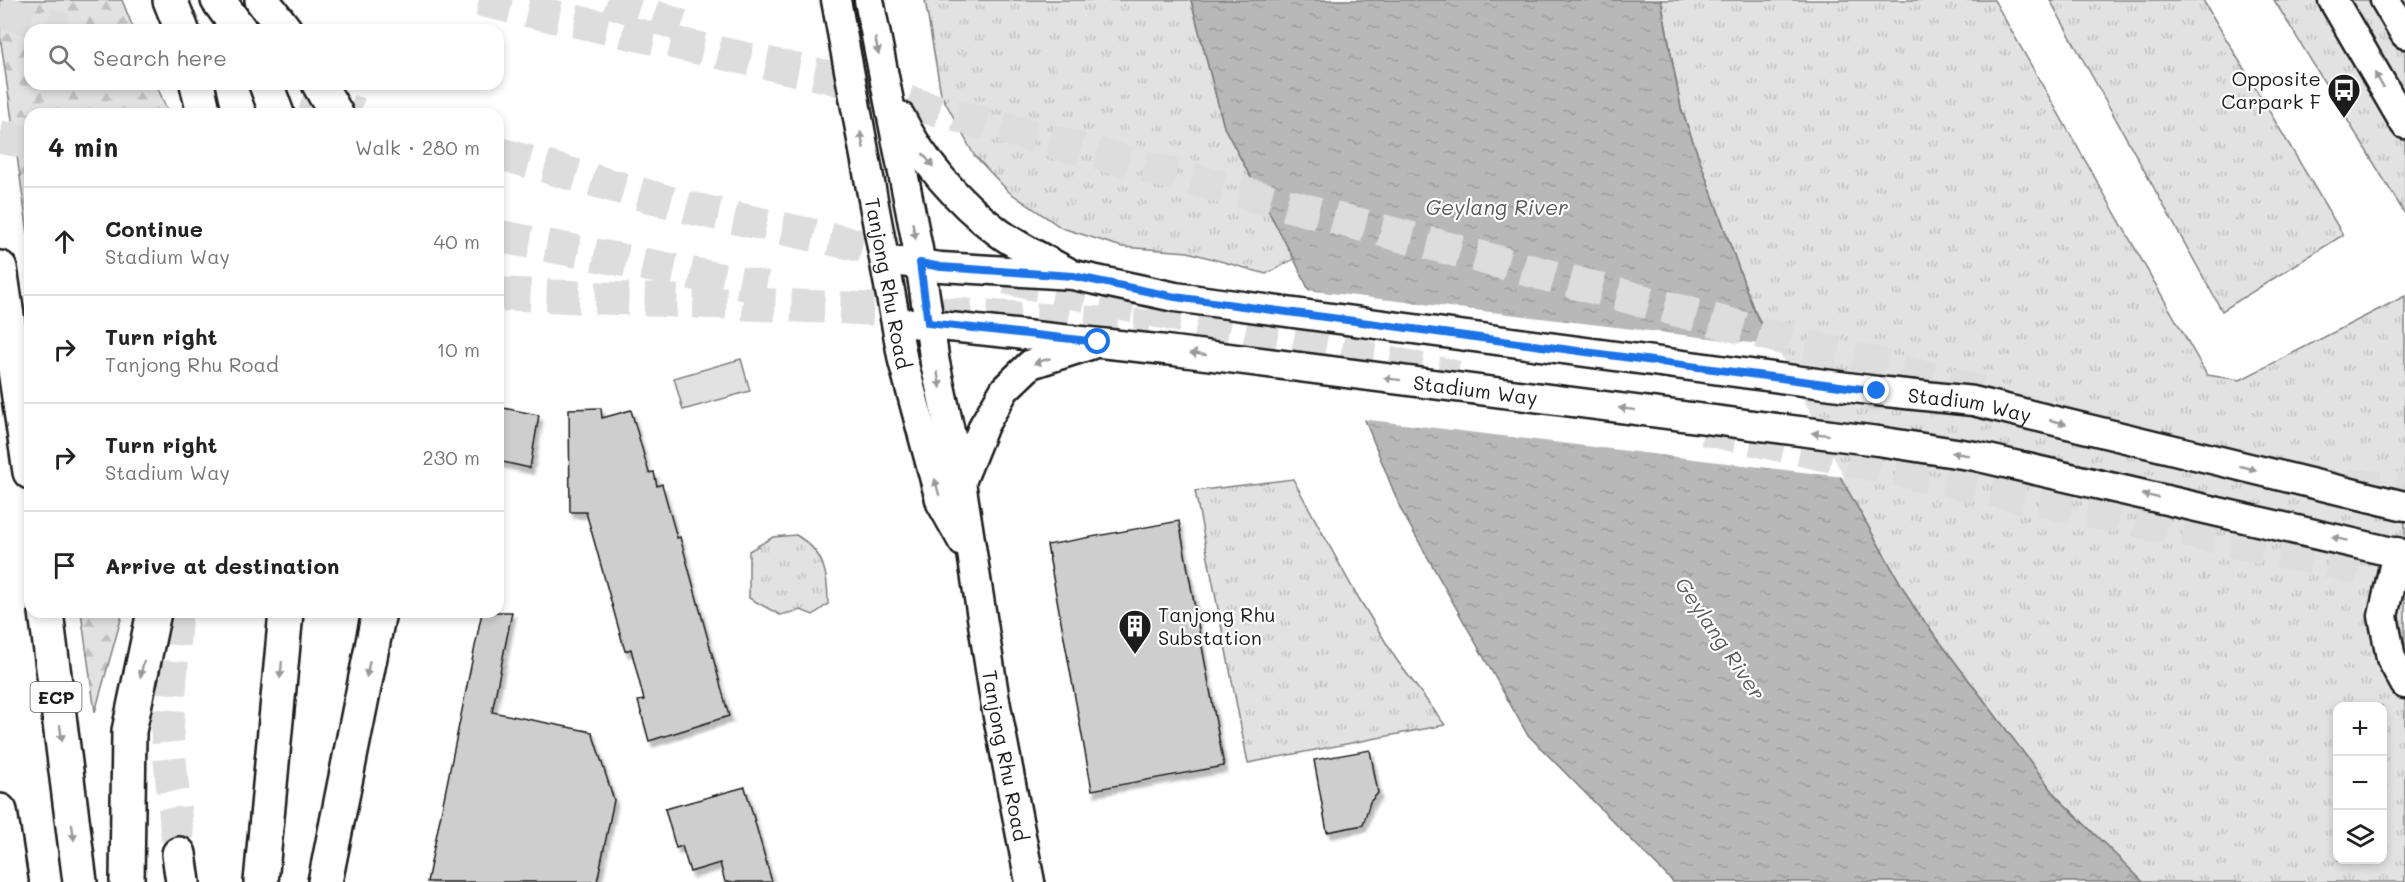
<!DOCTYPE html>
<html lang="en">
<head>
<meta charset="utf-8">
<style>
	:root { --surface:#fff; --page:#f6f6f6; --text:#222; --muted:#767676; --line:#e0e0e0 }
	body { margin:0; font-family:Mali,sans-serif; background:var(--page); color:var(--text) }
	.controls { position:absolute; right:18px; bottom:18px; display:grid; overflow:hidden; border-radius:12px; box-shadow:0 3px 9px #0003 }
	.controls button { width:54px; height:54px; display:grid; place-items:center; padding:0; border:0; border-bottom:2px solid var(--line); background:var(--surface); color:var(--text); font:30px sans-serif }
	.stop { position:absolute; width:18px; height:18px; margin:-14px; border:4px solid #1a73e8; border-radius:50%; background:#fff }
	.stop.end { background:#1a73e8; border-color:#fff; box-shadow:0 2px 6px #0008 }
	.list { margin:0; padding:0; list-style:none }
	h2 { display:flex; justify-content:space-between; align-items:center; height:78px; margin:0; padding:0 24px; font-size:26px }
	h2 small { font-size:20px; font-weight:400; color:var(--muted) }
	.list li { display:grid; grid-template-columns:39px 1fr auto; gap:18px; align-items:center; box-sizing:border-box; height:108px; padding:0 24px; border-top:2px solid var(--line) }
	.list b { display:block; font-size:22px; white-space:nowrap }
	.list p { margin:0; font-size:20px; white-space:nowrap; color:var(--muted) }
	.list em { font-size:20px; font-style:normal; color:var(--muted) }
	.icon { flex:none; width:33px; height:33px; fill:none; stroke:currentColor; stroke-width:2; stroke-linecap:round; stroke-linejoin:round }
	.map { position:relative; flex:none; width:2405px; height:882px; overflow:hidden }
	.search { position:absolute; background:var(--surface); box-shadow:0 3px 9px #0003; left:24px; top:24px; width:480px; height:66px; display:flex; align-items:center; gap:15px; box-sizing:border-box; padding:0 21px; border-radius:18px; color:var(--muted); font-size:22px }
	.panel { position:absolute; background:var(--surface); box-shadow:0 3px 9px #0003; left:24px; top:108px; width:480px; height:510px; border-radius:18px }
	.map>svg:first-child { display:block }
	.grass { fill:url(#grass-tufts); stroke:#7f7f7f; stroke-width:1.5; fill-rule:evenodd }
	.forest { fill:url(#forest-firs); stroke:#7f7f7f; stroke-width:1.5 }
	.garden { fill:#e2e2e2; stroke:#7f7f7f; stroke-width:1.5 }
	.water { fill:url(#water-ripples); stroke:#7a7a7a; stroke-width:1.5 }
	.pier { fill:#fff }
	.building { fill:#cecece; stroke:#1c1c1c; stroke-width:1.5; filter:url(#shadow) }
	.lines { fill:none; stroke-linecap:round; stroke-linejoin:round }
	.highway-tunnel { stroke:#ddd; stroke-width:33; stroke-dasharray:33 16; stroke-linecap:butt }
	.minor-casing { stroke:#1c1c1c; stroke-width:33 }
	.highway-casing { stroke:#1c1c1c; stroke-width:38 }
	.minor { stroke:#fff; stroke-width:28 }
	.highway { stroke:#fff; stroke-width:33 }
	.minor-bridge-casing { stroke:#1c1c1c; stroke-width:33; stroke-linecap:butt }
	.minor-bridge { stroke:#fff; stroke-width:28 }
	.oneway { fill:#999 }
	.route { stroke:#1a73e8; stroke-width:8 }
	.labels { text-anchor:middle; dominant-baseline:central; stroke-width:4.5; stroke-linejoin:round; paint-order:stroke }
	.shield { fill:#fff; stroke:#606060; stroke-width:1.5 }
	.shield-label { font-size:18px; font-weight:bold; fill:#1c1c1c }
	.poi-label { font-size:20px; fill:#1c1c1c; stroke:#fff; text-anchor:end }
	.street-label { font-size:20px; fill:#1c1c1c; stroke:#fff }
	.water-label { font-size:21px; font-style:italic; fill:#5a5a5a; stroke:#fff }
</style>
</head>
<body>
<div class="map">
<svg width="2405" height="882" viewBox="0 0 2405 882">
	<defs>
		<pattern id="grass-tufts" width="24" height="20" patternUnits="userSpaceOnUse" patternTransform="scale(1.5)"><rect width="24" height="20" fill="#e2e2e2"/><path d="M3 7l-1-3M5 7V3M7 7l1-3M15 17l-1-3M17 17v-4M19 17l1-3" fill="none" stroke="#c1c1c1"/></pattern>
		<pattern id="forest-firs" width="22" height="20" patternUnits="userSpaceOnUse" patternTransform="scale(1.5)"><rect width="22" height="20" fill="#e2e2e2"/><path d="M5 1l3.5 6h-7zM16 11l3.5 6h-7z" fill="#c1c1c1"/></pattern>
		<pattern id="water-ripples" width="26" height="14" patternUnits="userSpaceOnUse" patternTransform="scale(1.5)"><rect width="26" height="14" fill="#b8b8b8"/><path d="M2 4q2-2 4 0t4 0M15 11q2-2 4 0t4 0" fill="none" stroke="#9e9e9e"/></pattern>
		<filter id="shadow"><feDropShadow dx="3.5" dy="6" stdDeviation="1.5" flood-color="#0004"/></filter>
	</defs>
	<rect width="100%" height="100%" fill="#fff"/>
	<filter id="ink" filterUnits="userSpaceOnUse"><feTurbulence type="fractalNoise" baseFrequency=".0167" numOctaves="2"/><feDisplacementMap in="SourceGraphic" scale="12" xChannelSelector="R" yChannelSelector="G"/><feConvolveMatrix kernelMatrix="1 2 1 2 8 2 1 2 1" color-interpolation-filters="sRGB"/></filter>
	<g filter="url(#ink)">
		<path class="grass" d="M925,0H1191L1224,127L1294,259L1266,274L1188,252L1122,247L1062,228L1009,192L974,155L941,94Z
			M1661,0H1994L2207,375L2240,380L2405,296V882H2143L2057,797L1915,609L1843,482L1753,308L1681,108ZM2338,706H2382V860H2338Z
			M2050,0H2203L2343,235L2222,311Z
			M2274,0H2405V214Z
			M1293,479L1352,587L1396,659L1445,725L1248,763L1195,491Z
			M796,535C824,551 828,573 828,604L813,615L801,610L780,615L749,598V551L773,537Z"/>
		<path class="forest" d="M0,0H122L134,30H30V84H156L169,114H30V248L0,35Z
			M81,612H123L95,712Z"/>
		<path class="garden" d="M741,359L750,391L683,410L674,378Z"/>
		<path class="water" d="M1191,0H1661L1681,108L1753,308L1843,482L1915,609L2057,797L2143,882H1673L1527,734L1401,510L1335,345L1294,259L1224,127Z"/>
		<path class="pier" d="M1305,290L1776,346L1844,477L1361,419L1332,346Z"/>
		<path class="building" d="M498,407L539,415L530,468L498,461Z
			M601,408L602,418L631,410L649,473L654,472L657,486L662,484L677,538L680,537L729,716L649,741L638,701L644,700L631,649L625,651L586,512H570L569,409Z
			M1179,521L1224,766L1092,790L1047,545Z
			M482,612H512L492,712L592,732L614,800L597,882H427Z
			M1370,750L1378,793L1370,802L1363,825L1327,832L1314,760Z
			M745,787L772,882H725L720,863L690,872L682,846L676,848L665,809Z"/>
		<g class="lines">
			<path class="highway-tunnel" d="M479,0L830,77L928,108L1995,396
				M607,0L682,26
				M0,11L65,30
				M255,84L360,114
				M0,137L30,143
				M498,153L690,208L912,257
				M498,236L766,288
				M1006,278L1457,377
				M498,297L507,294L871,309L1149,326
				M1704,429L2405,578
				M2347,485L2405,489
				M176,612L167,730L179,854"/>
			<defs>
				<g id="minor">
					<path id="s1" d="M836,0L903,361L941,503L963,542"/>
					<path id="s2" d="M869,0L918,249L935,363L961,482L995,701L1030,882"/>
					<path d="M2333,0L2405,124"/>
					<path d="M2385,0L2405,34"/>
					<path d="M900,116C922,161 958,202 998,232C1018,247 1044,259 1066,271"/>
					<path id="s3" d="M885,260L941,267L1073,275L1175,297L1877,391L1973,401L2405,506"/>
					<path d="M912,323L1166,350"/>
					<path d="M1878,441L1975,456L2405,555"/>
					<path d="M961,482L984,425L1005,389L1031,364L1090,345"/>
					<path d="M2397,552L2383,616L2391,658L2405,684"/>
				</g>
				<path id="highway" d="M170,0L182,30
					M218,0L240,30
					M262,0L285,30
					M197,84L204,114
					M266,84L277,114
					M319,84L336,114
					M0,268L30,472
					M46,612L80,882
					M0,811L11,882
					M179,854L183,882
					M127,882L129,731L154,612
					M261,882L286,612
					M325,882L379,612"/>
			</defs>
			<use href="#minor" class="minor-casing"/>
			<use href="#highway" class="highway-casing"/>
			<use href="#minor" class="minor"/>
			<use href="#highway" class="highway"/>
			<defs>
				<g id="minor-bridge">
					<path id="s4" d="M1166,350L1878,441"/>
				</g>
			</defs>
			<use href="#minor-bridge" class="minor-bridge-casing"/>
			<use href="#minor-bridge" class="minor-bridge"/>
		</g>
		<defs><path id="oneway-solid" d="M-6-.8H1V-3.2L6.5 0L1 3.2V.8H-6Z" transform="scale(1.5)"/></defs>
		<g class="oneway">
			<use href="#oneway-solid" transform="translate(877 46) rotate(77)"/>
			<use href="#oneway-solid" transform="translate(2379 80) rotate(-120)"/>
			<use href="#oneway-solid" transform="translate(862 140) rotate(-101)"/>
			<use href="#oneway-solid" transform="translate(928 160) rotate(52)"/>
			<use href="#oneway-solid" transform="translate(914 231) rotate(79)"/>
			<use href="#oneway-solid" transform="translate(1198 354) rotate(-173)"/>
			<use href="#oneway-solid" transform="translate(1042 361) rotate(162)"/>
			<use href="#oneway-solid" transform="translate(1392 379) rotate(-173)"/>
			<use href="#oneway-solid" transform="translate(939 380) rotate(78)"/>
			<use href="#oneway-solid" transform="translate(1627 409) rotate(-173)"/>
			<use href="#oneway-solid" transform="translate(2058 422) rotate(14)"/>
			<use href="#oneway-solid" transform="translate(1820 434) rotate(-173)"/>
			<use href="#oneway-solid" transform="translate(1960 454) rotate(-171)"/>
			<use href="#oneway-solid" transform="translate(2248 468) rotate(14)"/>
			<use href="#oneway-solid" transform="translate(937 487) rotate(-105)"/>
			<use href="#oneway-solid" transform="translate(2150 496) rotate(-167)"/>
			<use href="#oneway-solid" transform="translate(2340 539) rotate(-167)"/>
			<use href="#oneway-solid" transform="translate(142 669) rotate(102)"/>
			<use href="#oneway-solid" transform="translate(368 669) rotate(101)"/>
			<use href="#oneway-solid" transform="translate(281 670) rotate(96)"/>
			<use href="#oneway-solid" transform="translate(61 733) rotate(83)"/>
			<use href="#oneway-solid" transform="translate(73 832) rotate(82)"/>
		</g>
	</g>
	<g class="lines" filter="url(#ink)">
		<path class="route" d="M1098,342L928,323L920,263L941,267L1073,276L1175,297L1877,391"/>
	</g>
	<defs>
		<symbol id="bus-pin" viewBox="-11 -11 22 30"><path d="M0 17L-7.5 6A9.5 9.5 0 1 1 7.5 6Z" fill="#1c1c1c" stroke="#fff"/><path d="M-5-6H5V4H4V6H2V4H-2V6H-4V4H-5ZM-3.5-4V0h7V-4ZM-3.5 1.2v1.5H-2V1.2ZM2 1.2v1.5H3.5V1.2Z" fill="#fff"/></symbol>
		<symbol id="building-pin" viewBox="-11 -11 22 30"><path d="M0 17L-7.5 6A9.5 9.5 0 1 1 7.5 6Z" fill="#1c1c1c" stroke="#fff"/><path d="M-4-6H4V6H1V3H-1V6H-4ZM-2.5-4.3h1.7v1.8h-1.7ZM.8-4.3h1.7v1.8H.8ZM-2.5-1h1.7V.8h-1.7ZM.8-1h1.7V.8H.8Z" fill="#fff"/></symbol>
	</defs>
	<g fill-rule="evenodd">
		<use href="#bus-pin" x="2325" y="71" width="38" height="52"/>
		<use href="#building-pin" x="1116" y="607" width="38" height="52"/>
	</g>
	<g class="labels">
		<rect class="shield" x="30.5" y="682" width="51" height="30" rx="4.5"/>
		<g class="shield-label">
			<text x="56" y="697">ECP</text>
		</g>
		<g class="poi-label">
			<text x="2321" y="78">Opposite<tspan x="2321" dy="23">Carpark F</tspan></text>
			<text x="1158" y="614" text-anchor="start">Tanjong Rhu<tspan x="1158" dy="23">Substation</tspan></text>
		</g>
		<g class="street-label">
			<text stroke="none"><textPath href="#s1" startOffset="288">Tanjong Rhu Road</textPath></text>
			<text stroke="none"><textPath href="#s4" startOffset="312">Stadium Way</textPath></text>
			<text stroke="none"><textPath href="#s3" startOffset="1095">Stadium Way</textPath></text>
			<text stroke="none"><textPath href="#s2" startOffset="768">Tanjong Rhu Road</textPath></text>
		</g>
		<g class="water-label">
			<text x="1497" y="206">Geylang River</text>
			<text transform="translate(1721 638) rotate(56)">Geylang River</text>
		</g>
	</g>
</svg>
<div class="controls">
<button>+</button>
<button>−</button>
<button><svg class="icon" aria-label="layers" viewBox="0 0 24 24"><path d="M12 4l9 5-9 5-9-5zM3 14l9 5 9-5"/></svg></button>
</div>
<div class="stop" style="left:1098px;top:342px"></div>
<div class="stop end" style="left:1877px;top:391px"></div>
<div class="search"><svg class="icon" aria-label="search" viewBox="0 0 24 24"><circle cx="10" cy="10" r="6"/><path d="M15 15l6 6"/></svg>Search here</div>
<section class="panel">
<h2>4 min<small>Walk · 280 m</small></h2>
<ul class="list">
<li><svg class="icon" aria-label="ahead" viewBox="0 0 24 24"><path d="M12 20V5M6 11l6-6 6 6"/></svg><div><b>Continue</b><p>Stadium Way</p></div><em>40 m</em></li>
<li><svg class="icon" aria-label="right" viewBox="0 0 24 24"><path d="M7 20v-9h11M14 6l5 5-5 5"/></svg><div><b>Turn right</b><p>Tanjong Rhu Road</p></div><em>10 m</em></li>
<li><svg class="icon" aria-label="right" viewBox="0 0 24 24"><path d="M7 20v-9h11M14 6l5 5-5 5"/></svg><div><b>Turn right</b><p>Stadium Way</p></div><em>230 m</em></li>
<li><svg class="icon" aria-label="arrive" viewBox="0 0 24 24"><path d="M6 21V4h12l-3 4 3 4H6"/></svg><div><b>Arrive at destination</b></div></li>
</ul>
</section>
</div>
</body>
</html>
